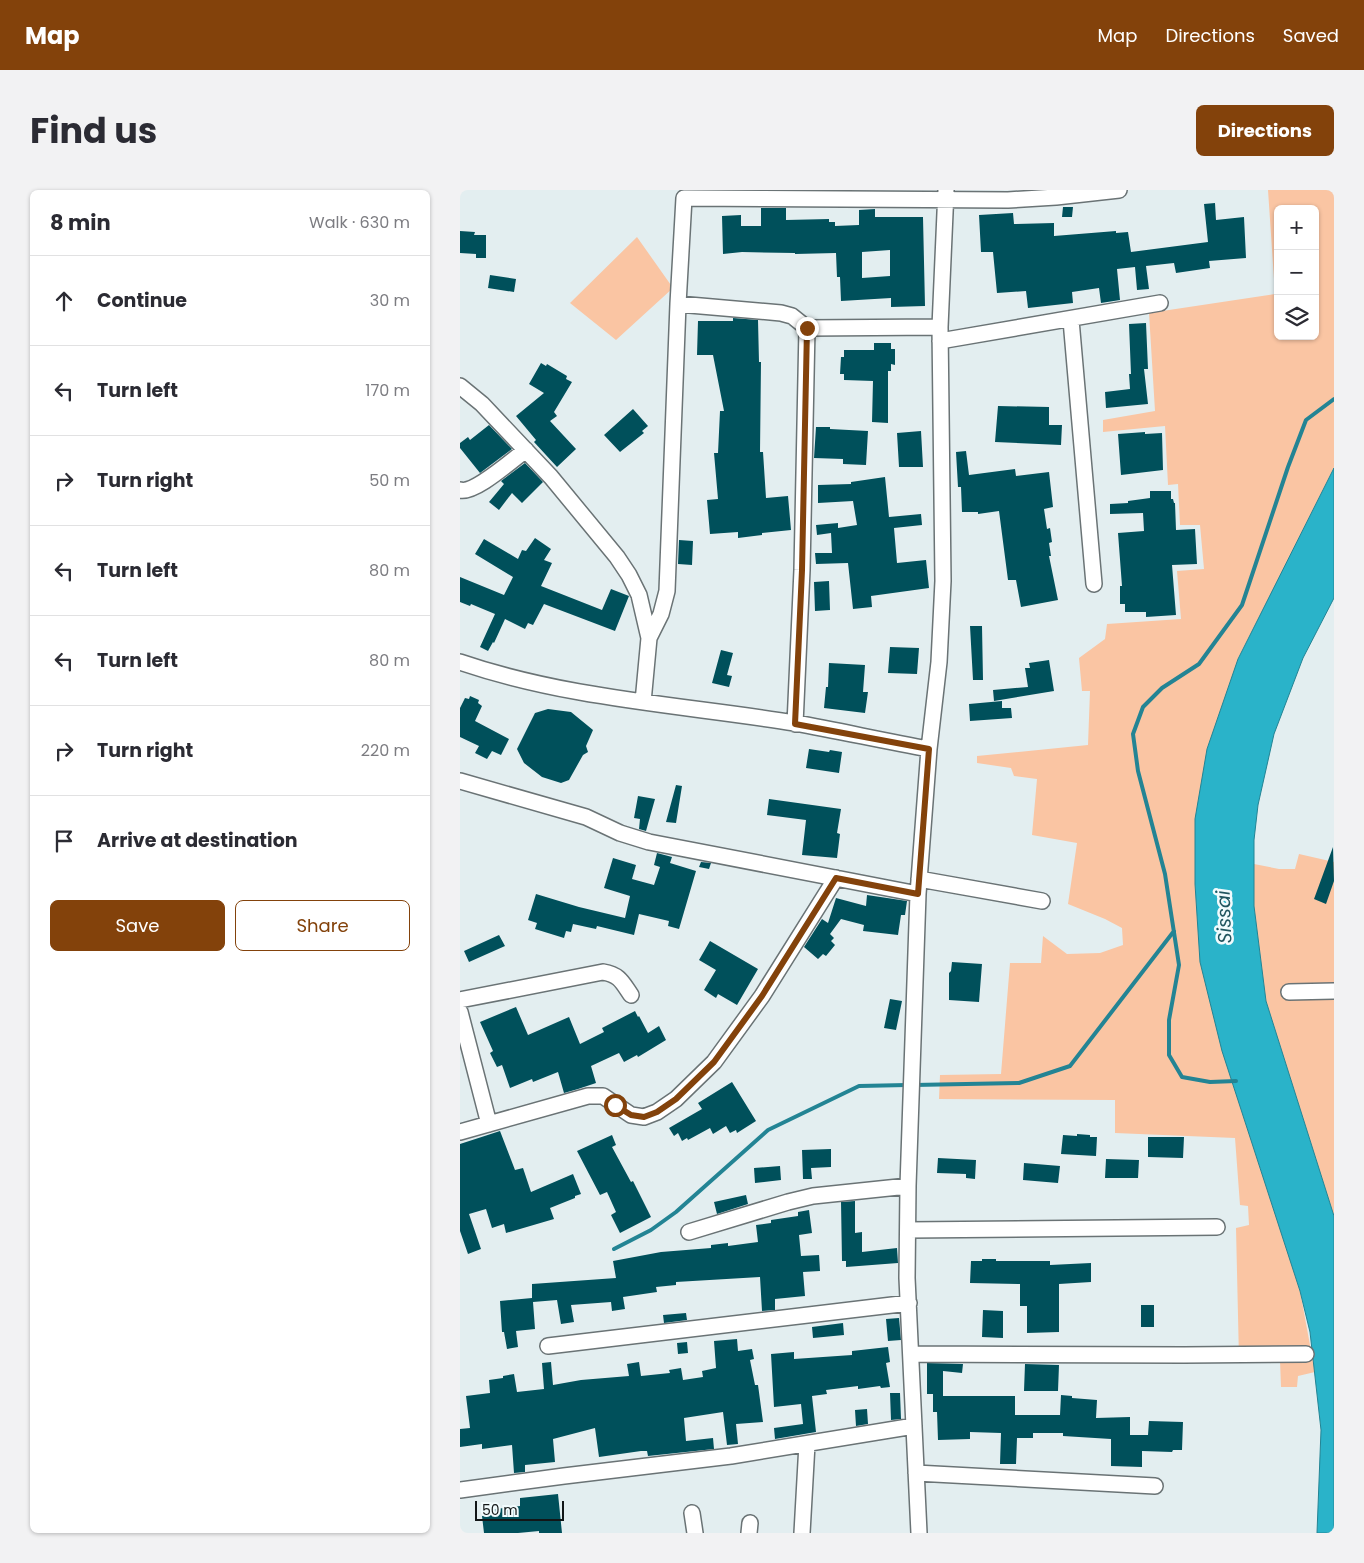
<!DOCTYPE html>
<html lang="en">
<head>
<meta charset="utf-8">
<style>
	:root { --surface:#fff; --page:#f2f2f3; --text:#2b2b33; --muted:#7c7c81; --line:#e1e1e2; --accent:#83420b }
	body { margin:0; font-family:Poppins,sans-serif; background:var(--page); color:var(--text) }
	.controls { position:absolute; right:15px; top:15px; display:grid; overflow:hidden; border-radius:8px; box-shadow:0 1px 4px #0004 }
	.controls button { width:45px; height:45px; display:grid; place-items:center; padding:0; border:0; border-bottom:1px solid var(--line); background:var(--surface); color:var(--text); font:25px sans-serif }
	.scale { position:absolute; left:15px; bottom:12px; width:89px; box-sizing:border-box; padding-left:5px; border:2px solid #121617; border-top:0; font-size:14px; line-height:18px; white-space:nowrap; color:#121617; -webkit-text-stroke:4px #f1fbfd; paint-order:stroke }
	.stop { position:absolute; width:15px; height:15px; margin:-11px; border:4px solid #83420b; border-radius:50%; background:#fff }
	.stop.end { background:#83420b; border-color:#fff; box-shadow:0 1px 5px #0008 }
	.list { margin:0; padding:0; list-style:none }
	h2 { display:flex; justify-content:space-between; align-items:center; height:65px; margin:0; padding:0 20px; font-size:21px }
	h2 small { font-size:16px; font-weight:400; color:var(--muted) }
	.list li { display:grid; grid-template-columns:32px 1fr auto; gap:15px; align-items:center; box-sizing:border-box; height:90px; padding:0 20px; border-top:1px solid var(--line) }
	.list b { display:block; font-size:19px; white-space:nowrap }
	.list em { font-size:16px; font-style:normal; color:var(--muted) }
	.actions { display:flex; gap:10px; padding:15px 20px }
	.actions a { flex:1; padding:11px 0; border:1px solid var(--accent); border-radius:8px; text-align:center; font-size:18px; color:var(--accent) }
	.actions .main { background:var(--accent); color:#fff }
	.icon { flex:none; width:28px; height:28px; fill:none; stroke:currentColor; stroke-width:2; stroke-linecap:round; stroke-linejoin:round }
	.map { position:relative; flex:none; width:874px; height:1343px; overflow:hidden; border-radius:8px }
	header { display:flex; align-items:center; gap:30px; box-sizing:border-box; height:70px; padding:0 25px; background:var(--accent); color:#fff }
	header strong { font-size:24px }
	nav { display:flex; gap:28px; margin-inline-start:auto; font-size:18px }
	.intro { display:flex; align-items:center; justify-content:space-between; box-sizing:border-box; height:120px; padding:0 30px }
	h1 { margin:0; font-size:35px }
	.button { padding:12px 22px; border-radius:8px; background:var(--accent); color:#fff; font-size:18px; font-weight:700 }
	main { display:flex; gap:30px; padding:0 30px }
	aside { flex:1; background:var(--surface); border-radius:8px; box-shadow:0 1px 4px #0004 }
	.map>svg:first-child { display:block }
	.green { fill:#fac5a3; fill-rule:evenodd }
	.water { fill:#2ab3c9; stroke:#238494 }
	.lines { fill:none; stroke-linecap:round; stroke-linejoin:round }
	.stream { stroke:#238494; stroke-width:4 }
	.building { fill:#00505b; fill-rule:evenodd }
	.minor-casing { stroke:#6a7375; stroke-width:18 }
	.minor { stroke:#fff; stroke-width:15 }
	.route { stroke:#83420b; stroke-width:6 }
	.labels { text-anchor:middle; dominant-baseline:central; stroke-width:5; stroke-linejoin:round; paint-order:stroke }
	.water-label { font-size:19px; font-style:italic; fill:#20555f; stroke:#f1fbfd }
</style>
</head>
<body>
<header>
<strong>Map</strong>
<nav><a>Map</a><a>Directions</a><a>Saved</a></nav>
</header>
<div class="intro"><h1>Find us</h1><a class="button">Directions</a></div>
<main>
<aside>
<h2>8 min<small>Walk · 630 m</small></h2>
<ul class="list">
<li><svg class="icon" aria-label="ahead" viewBox="0 0 24 24"><path d="M12 20V5M6 11l6-6 6 6"/></svg><div><b>Continue</b></div><em>30 m</em></li>
<li><svg class="icon" aria-label="left" viewBox="0 0 24 24"><path d="M17 20v-9H6M10 6l-5 5 5 5"/></svg><div><b>Turn left</b></div><em>170 m</em></li>
<li><svg class="icon" aria-label="right" viewBox="0 0 24 24"><path d="M7 20v-9h11M14 6l5 5-5 5"/></svg><div><b>Turn right</b></div><em>50 m</em></li>
<li><svg class="icon" aria-label="left" viewBox="0 0 24 24"><path d="M17 20v-9H6M10 6l-5 5 5 5"/></svg><div><b>Turn left</b></div><em>80 m</em></li>
<li><svg class="icon" aria-label="left" viewBox="0 0 24 24"><path d="M17 20v-9H6M10 6l-5 5 5 5"/></svg><div><b>Turn left</b></div><em>80 m</em></li>
<li><svg class="icon" aria-label="right" viewBox="0 0 24 24"><path d="M7 20v-9h11M14 6l5 5-5 5"/></svg><div><b>Turn right</b></div><em>220 m</em></li>
<li><svg class="icon" aria-label="arrive" viewBox="0 0 24 24"><path d="M6 21V4h12l-3 4 3 4H6"/></svg><div><b>Arrive at destination</b></div></li>
</ul>
<div class="actions"><a class="main">Save</a><a>Share</a></div>
</aside>
<div class="map">
<svg width="874" height="1343" viewBox="0 0 874 1343">
	<rect width="100%" height="100%" fill="#e3eef0"/>
	<path class="green" d="M808,0H874V278L778,469L735,629V694L740,772L840,1101L855,1182L838,1186L837,1197H821L820,1170L779,1169L776,1038L789,1035L788,1016L780,1015L775,948L655,943V910L479,909L480,885L541,884L550,773H581L583,746L607,764L640,763L663,755L662,738L645,729L608,714L617,653L572,645L577,589L554,586L551,578L517,573V566L628,555L630,501H622L619,468L645,449L647,434L721,429L717,381L744,379L740,335H720L718,294L708,295L705,236L643,242V230L695,221L689,123L815,104ZM818,19H855V146H818Z
		M177,47L213,98L156,150L110,113Z
		M839,664L874,672V1026L806,811L794,716V674L819,679H835Z"/>
	<path class="water" d="M874,278V408L843,468L814,544L798,615L794,650V716L806,811L874,1026V1343H857L861,1240L850,1142L840,1101L762,861L740,772L735,694V629L747,559L778,469Z"/>
	<g class="lines">
		<path class="stream" d="M776,891L750,892L722,887L709,865V830L719,775L705,684L678,581L673,544L683,517L702,498L739,474L782,415L828,277L846,230L874,209
			M454,895L559,893L610,876L714,741
			M154,1059L191,1040L216,1022L308,940L399,896L447,895"/>
	</g>
	<path class="building" d="M755,13L756,30L784,27L786,68L749,71L750,78L716,83L714,73L686,76L689,99L677,100L675,77L657,79L660,110L641,113L639,98L612,102L613,113L568,118L566,101L537,103L533,62H521L519,25L553,23L554,34L594,33V46L656,41V43L668,42L671,62L748,52L744,14Z
		M603,17H613L612,27H602Z
		M301,18H326V30L369,29V32H375V36L399,35V20L415,19V27H463L465,116L431,117V108L381,111L380,87H377L376,63L335,64V63L282,62L263,64L262,26L281,25V36H301ZM430,60V86L402,88V62Z
		M0,41L15,42L14,45H26V68H16V64L0,63Z
		M30,85L56,89L54,102L28,98Z
		M273,128L298,130L299,172H301L300,262H303L306,308L328,306L331,340L302,343V345L278,348V342L250,344L247,310L258,309L254,263H258L260,221H264L253,165H237L238,131H273Z
		M686,133L688,179H684L688,214L646,218L645,202L670,199L669,184H671L669,134Z
		M414,153H431V159H435V175L431,174V181H428V233L412,232L413,191L384,190V184H380L381,167H384V160H414Z
		M81,173L86,176L87,174L107,186L106,189L112,192L94,222L97,226L90,231L116,259L97,277L74,252L76,250L56,226L84,203L69,194Z
		M538,216L589,217V235H602L601,255L535,252Z
		M173,219L188,236L182,241L184,243L160,262L144,245Z
		M29,235L52,259L20,283L0,258V253L8,247L10,250Z
		M356,237H370V239L408,241L406,275L383,274V269L354,268Z
		M461,241L463,277H439L437,243Z
		M685,242V244L702,243L703,280L661,285L658,244Z
		M506,261L509,285L555,279L556,286L589,282L593,317L584,319L587,339L590,338L592,352L589,353L591,366H589L598,410L561,417L556,390H548L539,321L518,324V322H502L501,297H498L496,262Z
		M65,273L83,292L62,313L52,303L39,320L29,312L44,294L41,291Z
		M425,287L429,327L461,324L462,335L434,338L437,373L466,370L469,398L411,406L412,417L393,419L388,373L356,374L355,363H372L371,343L357,345L356,335L378,333V338L397,335L393,311L358,313V295L391,294V292Z
		M690,301H711V309H713L714,313H715L716,340L735,339L737,374L712,375L716,425L686,427V422H665V414H660V396H662L658,343L684,341L683,323L650,324V314L668,313V311L690,308Z
		M75,348L91,359L84,370L92,373L81,396L142,420L151,399L169,406L155,441L84,414L73,435L68,433L65,439L45,429L34,453L33,452L28,461L20,457L35,424L11,414L10,416L0,412V387L44,405L53,387L15,364L24,349L58,369L62,360L66,361Z
		M219,350L233,351L232,375L218,374Z
		M369,391L370,420L355,421L354,392Z
		M510,436H522L523,490H513Z
		M430,457L459,458L457,484L428,483Z
		M261,460L273,463L267,485L272,486L269,497L252,493Z
		M589,470L594,501L534,511L533,500L568,497L565,478H570L569,473Z
		M369,473L405,475L403,502H408L405,523L364,518L366,497H368Z
		M10,506L19,510L18,513L22,516L15,531L49,549L41,565L32,561L27,569L15,563L19,556L0,547V518L5,508L9,509Z
		M542,511V518H551L552,528L510,531L509,514Z
		M88,519L111,522L133,540L126,556L128,562L123,565L109,590L101,593L82,587L64,573L57,559L75,523Z
		M349,559L369,562L370,560L382,562L379,583L346,578Z
		M216,595L222,596L216,633L206,632Z
		M178,606L195,609L186,641L179,639L180,629L174,628Z
		M309,609L381,619L377,643L380,644L377,668L342,665L346,630L307,625Z
		M873,657L874,691L866,714L854,709Z
		M197,663L212,667L210,673L236,681L219,739L208,736L209,731L179,724L174,745L137,736L136,739L113,734L111,742L106,741L104,748L75,739L77,733L68,730L76,704L119,717L165,728L170,706L144,698L153,668L176,675L172,689L194,695L200,677L194,675Z
		M241,672L251,673L249,679L239,677Z
		M407,705L447,711L445,725H441L438,745L403,741L404,735L381,729L370,744L374,748L371,751L375,755L366,766L363,764L358,769L344,757L362,729L368,733L376,708L406,716Z
		M39,745L45,756L9,772L4,761Z
		M250,751L298,779L277,815L258,804L256,808L244,800L256,780L239,770Z
		M492,772L522,774L519,812L489,810V783L491,781Z
		M430,809L442,811L436,840L424,838Z
		M56,817L68,845L109,827L120,854L144,842L142,838L175,821L178,827L179,826L188,843L199,836L206,850L178,867L177,865L164,872L159,863L131,876L136,893L118,899L104,903L98,882L73,892L72,889L50,898L42,875L37,877L30,863L33,861L20,832Z
		M272,892L296,931L277,943L276,940L270,943L266,936L253,944L250,938L228,950L227,948L222,951L218,943L214,946L209,938L242,919L238,913Z
		M40,941L55,980L63,978L71,1002L113,984L121,1004L115,1006V1008L90,1018L94,1029L46,1043L44,1034L32,1038L26,1019L9,1024L21,1059L8,1064L0,1041V954Z
		M617,944L630,945V947H637L636,966L601,964L603,945L617,946Z
		M152,945L156,955L152,957L171,992L173,991L191,1027L160,1043L151,1025L156,1022L147,1002L140,1005L117,961Z
		M688,947H724L723,968L688,967Z
		M371,959V977L351,978L352,989H343L342,960Z
		M478,968L516,970L515,989L506,988V984L477,983Z
		M646,969L679,970L678,988H645Z
		M564,973L600,976L598,993L563,990Z
		M320,976L321,990L295,993L294,978Z
		M286,1005L288,1014L257,1024L254,1012Z
		M395,1011V1043L402,1042V1062L437,1058L438,1073L386,1077V1071H382L381,1012Z
		M349,1020L352,1043L339,1045L341,1066L359,1065L360,1081L343,1082L345,1106L315,1109V1120L302,1121L300,1087L216,1092V1095L196,1097L197,1102L163,1107L165,1119L152,1121L151,1112L111,1115L114,1132L101,1134L97,1110L73,1112L75,1139L56,1141L58,1157L47,1159L44,1142H42L40,1111L72,1108V1094L156,1088L153,1071L201,1062L251,1058V1055L268,1053V1056L298,1052L296,1035L311,1033V1030L338,1026V1022Z
		M522,1069H536V1071H590V1075L631,1073V1092L599,1094V1142L567,1143V1116H560V1094L510,1093L511,1071H522Z
		M681,1115H694V1137H681Z
		M523,1120L543,1121V1148L522,1147Z
		M226,1123L227,1130L204,1133L203,1125Z
		M439,1128L441,1150L428,1151L426,1129Z
		M383,1133L384,1145L353,1148L352,1137Z
		M277,1149L278,1161L292,1159L294,1169L290,1170L295,1195H298L303,1232L276,1234L278,1254L267,1255L263,1222L224,1228L226,1251L253,1248L254,1259L188,1266L187,1261H181L139,1267L135,1238L93,1249L95,1272L65,1275V1282L54,1283L52,1255L22,1259V1254L0,1257V1239L10,1238L6,1206L30,1203L29,1190L43,1188V1186L54,1184L57,1202L84,1199L82,1173L91,1172L93,1195L121,1190L169,1186L167,1174L179,1172L181,1186L210,1183L209,1180L221,1178L223,1190L243,1187L242,1181L256,1178L254,1151Z
		M227,1152L228,1163L218,1164L217,1153Z
		M428,1157L430,1172L426,1173L430,1197L421,1198L420,1196L398,1199V1196L366,1200L367,1204L352,1206L356,1242L315,1249L314,1238L343,1234L341,1214L314,1217L311,1164L334,1162V1169L392,1165V1161Z
		M467,1173L503,1174L502,1183L483,1181V1206H555V1225H600L601,1205L612,1206V1208L637,1210L636,1228L670,1227V1245H688L689,1231L723,1232L722,1260H713L712,1262L682,1261V1277L651,1276V1249L603,1246V1243H573V1248H557L556,1274H540L541,1243L510,1242V1249L478,1250L477,1222H473V1204H467Z
		M565,1174L599,1175L598,1201H564Z
		M430,1203H440L441,1229L431,1230Z
		M407,1219L408,1234L396,1236L395,1220Z
		M98,1304L102,1343H79V1341L58,1343H24L22,1326L28,1325V1320L60,1316V1308Z"/>
	<g class="lines">
		<defs>
			<path id="minor" d="M218,114L224,8L548,10L596,7L659,0
				M611,130L634,394
				M480,151L700,113
				M0,196L22,214L91,287L157,367L169,385L179,405L189,448L183,512
				M0,300C15,304 53,269 66,260
				M189,448L201,424L207,401L218,114L321,123L332,126L347,138
				M0,472C108,509 223,515 335,533C380,541 424,551 469,559L458,704L448,996L447,1088L459,1343
				M335,534L342,380L347,138L480,137
				M469,559L479,472L483,391L480,137L486,0
				M0,591L126,627L160,643L189,652L458,704
				M459,689L582,711
				M829,802L874,801
				M0,810L143,782C160,785 162,792 171,805
				M0,822L29,934
				M0,942L128,906H143L171,925L184,927L197,922L216,909L254,872L302,806L376,688
				M448,1040L757,1037
				M229,1042L328,1012L353,1006L448,996
				M88,1156L449,1113
				M451,1164L724,1165L846,1164
				M456,1283L695,1296
				M0,1300L104,1286L271,1266L454,1236
				M232,1323L235,1343
				M289,1343L290,1333
				M342,1343L347,1254"/>
		</defs>
		<use href="#minor" class="minor-casing"/>
		<use href="#minor" class="minor"/>
	</g>
	<g class="lines">
		<path class="route" d="M155,915L171,925L184,927L197,922L216,909L254,872L302,806L376,688L458,704L469,559L335,534L342,380L347,138"/>
	</g>
	<g class="labels">
		<g class="water-label">
			<text transform="translate(764 727) rotate(-92)">Sissai</text>
		</g>
	</g>
</svg>
<div class="controls">
<button>+</button>
<button>−</button>
<button><svg class="icon" aria-label="layers" viewBox="0 0 24 24"><path d="M12 4l9 5-9 5-9-5zM3 14l9 5 9-5"/></svg></button>
</div>
<div class="scale">50 m</div>
<div class="stop" style="left:155px;top:915px"></div>
<div class="stop end" style="left:347px;top:138px"></div>
</div>
</main>
</body>
</html>
